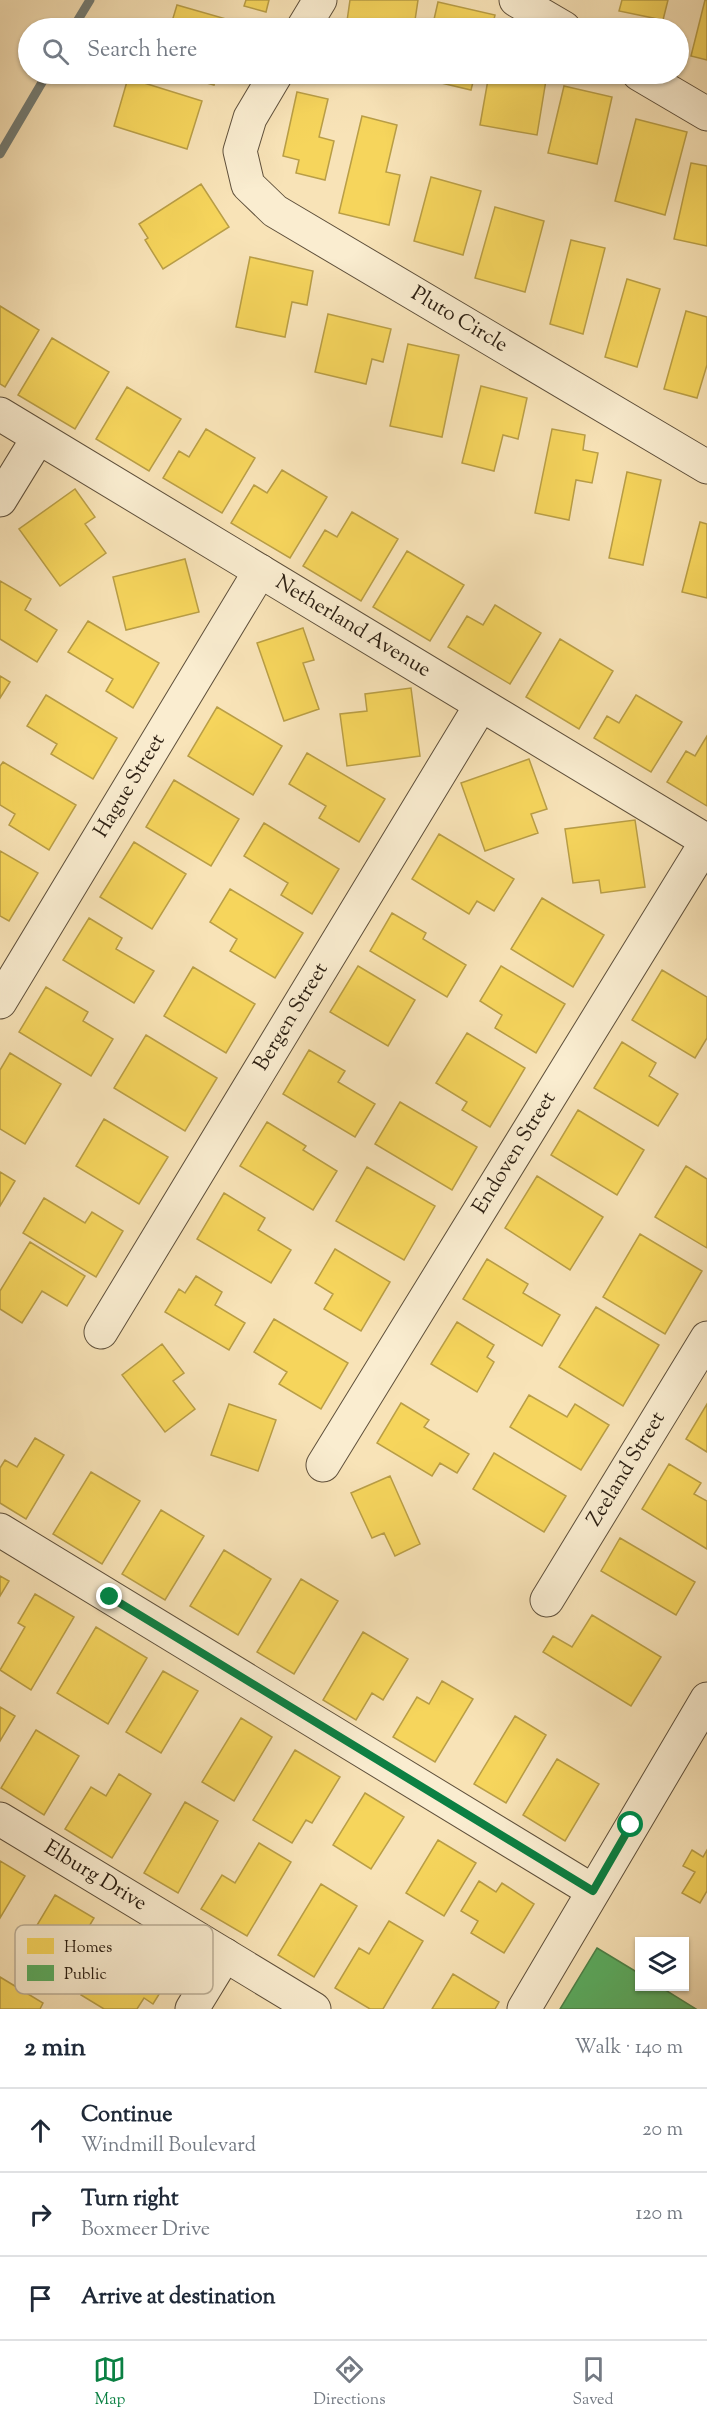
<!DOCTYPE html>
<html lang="en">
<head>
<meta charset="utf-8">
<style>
	:root { --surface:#fff; --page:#f2f2f3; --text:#1f2937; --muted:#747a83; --line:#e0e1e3; --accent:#0b8043 }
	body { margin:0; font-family:"Sorts Mill Goudy",serif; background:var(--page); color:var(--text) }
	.controls { position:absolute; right:18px; bottom:18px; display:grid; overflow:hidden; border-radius:0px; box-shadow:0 2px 4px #0004 }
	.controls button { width:54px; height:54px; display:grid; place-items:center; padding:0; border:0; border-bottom:2px solid var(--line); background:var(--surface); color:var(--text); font:30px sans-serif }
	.stop { position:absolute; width:18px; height:18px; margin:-14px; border:4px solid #0b8043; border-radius:50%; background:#fff }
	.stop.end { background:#0b8043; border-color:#fff; box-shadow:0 2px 6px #0008 }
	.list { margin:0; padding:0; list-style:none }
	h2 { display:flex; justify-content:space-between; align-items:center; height:78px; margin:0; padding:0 24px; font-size:26px }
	h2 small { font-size:20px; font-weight:400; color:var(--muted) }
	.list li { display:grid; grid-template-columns:39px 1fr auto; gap:18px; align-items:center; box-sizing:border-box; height:84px; padding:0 24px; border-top:2px solid var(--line) }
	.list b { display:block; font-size:22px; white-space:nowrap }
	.list p { margin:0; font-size:20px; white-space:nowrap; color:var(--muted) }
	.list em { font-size:20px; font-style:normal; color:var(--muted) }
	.icon { flex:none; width:33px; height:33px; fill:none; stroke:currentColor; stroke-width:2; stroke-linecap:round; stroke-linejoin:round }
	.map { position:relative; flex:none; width:707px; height:2009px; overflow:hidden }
	.search { position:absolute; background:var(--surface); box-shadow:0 2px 4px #0004; left:18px; right:18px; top:18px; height:66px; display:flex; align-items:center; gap:15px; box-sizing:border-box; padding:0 21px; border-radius:33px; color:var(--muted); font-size:22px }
	.sheet { height:330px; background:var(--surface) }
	nav { display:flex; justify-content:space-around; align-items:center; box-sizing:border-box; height:84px; border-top:2px solid var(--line); background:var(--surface); font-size:16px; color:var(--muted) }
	nav a { display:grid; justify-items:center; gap:3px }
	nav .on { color:var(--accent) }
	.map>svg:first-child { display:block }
	.homes { fill:#f6d55c; stroke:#b99e46; stroke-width:1.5 }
	.public { fill:#5aae61; stroke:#4c8349; stroke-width:1.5 }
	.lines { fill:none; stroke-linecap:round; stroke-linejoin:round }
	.stream { stroke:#737d76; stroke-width:9 }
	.minor-casing { stroke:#5f503b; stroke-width:35 }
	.minor { stroke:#faedd0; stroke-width:33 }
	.route { stroke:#0b8043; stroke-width:8 }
	.labels { text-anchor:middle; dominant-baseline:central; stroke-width:6; stroke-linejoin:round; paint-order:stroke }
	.street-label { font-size:21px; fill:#2c1f12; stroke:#faedd0 }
	.key { fill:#faedd0; stroke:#bcaf97; stroke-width:1.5 }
	.key-label { font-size:16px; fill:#2c1f12 }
</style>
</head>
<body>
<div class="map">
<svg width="707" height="2009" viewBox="0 0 707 2009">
	<rect width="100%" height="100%" fill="#f8e3b7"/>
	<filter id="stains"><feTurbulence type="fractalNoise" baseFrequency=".00333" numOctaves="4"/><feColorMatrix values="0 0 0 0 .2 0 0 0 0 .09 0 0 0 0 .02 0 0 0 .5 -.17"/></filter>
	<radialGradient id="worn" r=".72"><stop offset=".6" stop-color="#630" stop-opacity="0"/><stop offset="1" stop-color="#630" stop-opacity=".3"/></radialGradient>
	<path class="homes" d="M246,0H269L266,12L244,6Z
		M350,0H418L414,27L399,24V28H346Z
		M622,0H668L663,20L619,11Z
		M705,0H707V60L691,56Z
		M438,2L495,15L492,28H432Z
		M177,5L233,21L231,28H170Z
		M175,74H217L214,85Z
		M421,74H475L471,90L420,78Z
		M489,74H547L537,135L480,125Z
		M128,78L202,101L187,149L114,126Z
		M564,86L612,97L597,164L548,153Z
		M297,92L328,99L319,137L334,141L325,180L296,173L299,160L283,156Z
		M362,116L397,125L386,172L400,175L389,225L339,213Z
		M636,119L687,132L665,215L615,201Z
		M691,163L707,166V246L674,239Z
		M431,177L481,191L463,255L414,241Z
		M201,184L229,227L163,269L145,240L148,238L139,224Z
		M495,207L544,221L525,292L475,278Z
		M571,240L605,248L583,334L550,324Z
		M250,257L313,271L307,305L292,302L285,337L236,327Z
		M627,279L660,289L637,367L605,357Z
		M0,306L39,330L5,387L0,384Z
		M686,311L707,317V365L697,398L664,389Z
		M328,314L391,329L383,362L372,359L366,384L315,372Z
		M52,338L109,372L75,429L18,395Z
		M408,344L459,355L442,437L390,426Z
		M481,386L527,398L518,439L503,435L494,471L462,463Z
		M127,387L181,419L149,471L96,439Z
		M206,429L255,458L222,513L163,478L179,451L189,457Z
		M552,429L585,435L583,450L598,453L592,483L576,480L569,520L535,513Z
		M282,470L327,497L290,558L231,523L254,485L267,493Z
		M627,472L661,480L643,565L609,558Z
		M75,489L95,517L85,524L106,553L60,586L19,529Z
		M352,512L398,539L361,601L303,566L325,530L337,537Z
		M700,522L707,524V598L682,592Z
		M407,551L464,585L430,641L373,607Z
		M185,559L199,612L126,630L113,577Z
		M0,581L31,599L25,610L57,630L37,662L0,639Z
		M495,605L541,633L510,684L448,647L467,616L483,625Z
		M88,621L159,663L133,708L106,691L113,679L68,652Z
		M303,628L314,660L303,663L319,709L284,721L257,643Z
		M560,639L613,671L579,729L526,697Z
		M0,676L10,682L0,698Z
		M411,688L420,756L347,766L340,714L367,711L365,694Z
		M46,695L117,738L93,779L51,754L57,744L27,726Z
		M636,695L682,722L651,772L594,738L607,716L619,723Z
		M217,707L282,746L253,795L188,756Z
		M707,736V806L667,782L686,751L695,756Z
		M307,753L385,799L359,842L319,818L326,806L289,784Z
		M529,759L547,809L531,814L538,833L485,851L461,783Z
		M3,762L76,805L49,850L9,825L15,814L0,805V766Z
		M174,780L239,819L211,866L146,827Z
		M635,820L645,887L601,893L599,880L573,883L565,829Z
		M264,823L339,869L312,914L281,895L288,883L244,856Z
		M439,834L514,879L494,911L477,901L469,914L412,879Z
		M134,842L186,874L152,929L100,897Z
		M0,851L38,873L9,921L0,916Z
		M230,889L303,933L275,978L230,951L237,939L210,922Z
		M542,898L604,935L573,987L511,949Z
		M392,913L426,933L423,939L466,965L447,997L370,951Z
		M89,918L122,938L116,949L154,971L134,1003L63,960Z
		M358,966L415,1000L388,1046L330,1012Z
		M501,966L565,1004L536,1053L495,1028L502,1015L480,1001Z
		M193,967L255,1004L226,1053L164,1016Z
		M662,970L707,997V1038L695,1058L632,1020Z
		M46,987L88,1012L83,1021L113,1039L91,1076L19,1032Z
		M467,1033L525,1068L490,1127L462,1110L467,1102L436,1083Z
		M146,1035L217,1078L185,1131L114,1088Z
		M622,1042L656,1063L649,1076L678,1094L658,1126L594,1088Z
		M309,1050L345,1071L338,1082L375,1104L355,1137L283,1094Z
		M10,1053L61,1084L25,1144L0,1129V1070Z
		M400,1102L477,1147L452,1190L375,1144Z
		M578,1110L644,1150L617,1195L551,1155Z
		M104,1119L168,1157L139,1204L76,1166Z
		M267,1122L306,1146L303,1150L337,1171L313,1210L240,1166Z
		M686,1166L707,1179V1248L655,1217Z
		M367,1167L435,1206L404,1260L336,1221Z
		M0,1172L15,1181L0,1206Z
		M537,1176L603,1217L570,1270L505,1228Z
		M224,1193L265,1218L258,1230L291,1250L271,1283L197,1239Z
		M44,1198L85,1223L92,1212L123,1231L96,1277L23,1233Z
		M640,1234L702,1271L665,1334L603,1297Z
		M30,1242L85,1276L67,1306L42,1291L22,1323L0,1309V1291Z
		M335,1249L390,1282L361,1331L324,1309L333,1294L315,1283Z
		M487,1259L528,1284L523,1293L560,1315L542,1346L463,1299Z
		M196,1276L222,1292L215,1305L245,1323L229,1350L165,1312L179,1289L185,1293Z
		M596,1307L659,1345L623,1406L559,1367Z
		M274,1319L348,1363L321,1409L279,1384L287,1372L254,1352Z
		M457,1322L494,1345L487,1357L494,1362L477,1392L431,1364Z
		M162,1344L184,1373L173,1381L195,1409L165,1432L122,1375Z
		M529,1395L567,1417L575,1404L609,1425L581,1470L510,1427Z
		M401,1403L429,1420L424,1427L469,1454L457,1473L440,1463L432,1476L377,1443Z
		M229,1404L276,1420L258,1471L211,1455Z
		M707,1404V1452L686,1439Z
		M35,1438L64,1455L26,1519L0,1503V1468L5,1460L17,1467Z
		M494,1453L566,1496L544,1532L473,1489Z
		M669,1464L701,1483L694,1494L707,1501V1549L642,1509Z
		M91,1472L140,1501L102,1564L53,1534Z
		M390,1476L420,1544L395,1556L384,1533L372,1538L351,1493Z
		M161,1510L204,1536L165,1600L122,1574Z
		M620,1538L695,1582L676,1615L601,1571Z
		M224,1550L271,1579L238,1635L190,1606Z
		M0,1576L9,1581L0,1596Z
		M301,1579L338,1601L294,1674L257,1652Z
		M35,1594L74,1617L31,1690L0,1670L25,1627L18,1623Z
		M592,1615L661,1657L631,1706L543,1652L553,1636L572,1647Z
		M96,1627L147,1658L108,1724L57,1693Z
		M363,1632L408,1659L383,1700L372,1693L356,1720L323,1700Z
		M163,1671L198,1691L161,1753L126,1732Z
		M442,1681L473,1699L435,1762L393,1737L417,1697L429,1704Z
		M0,1707L15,1716L0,1741Z
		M515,1716L546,1735L506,1803L474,1784Z
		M241,1718L272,1737L234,1801L202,1782Z
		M36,1730L79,1756L44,1815L1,1788Z
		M295,1750L340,1777L312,1823L306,1820L292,1843L253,1820Z
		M557,1759L599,1784L565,1841L523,1815Z
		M119,1774L151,1794L112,1858L65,1829L91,1787L106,1796Z
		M365,1793L404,1817L371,1869L333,1845Z
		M185,1802L218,1821L178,1893L144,1873Z
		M438,1840L476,1863L444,1916L406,1893Z
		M259,1843L291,1862L247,1936L201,1909L222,1875L235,1883Z
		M692,1850L703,1857L707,1850V1891L700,1903L682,1893L695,1872L683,1866Z
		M0,1861L25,1876L0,1918Z
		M479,1881L496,1892L502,1883L534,1904L504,1953L471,1933L478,1921L461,1911Z
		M321,1884L357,1906L314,1977L278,1955Z
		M55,1895L94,1918L57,1981L18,1957Z
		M389,1921L423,1941L383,2009H370L335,1988L359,1948L369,1954Z
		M119,1933L176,1967L153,2004L144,1998L137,2009H104L81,1995Z
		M453,1974L499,2002L495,2009H432Z
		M0,1977L43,2003L40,2009H0Z"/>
	<path class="public" d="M597,1948L640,1974V1986H659L696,2009H560Z"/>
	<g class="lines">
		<path class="stream" d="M73,28L90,0
			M0,154L47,74"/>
		<defs>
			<g id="minor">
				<path d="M516,0L564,28"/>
				<path d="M303,28L320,0"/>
				<path id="s1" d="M276,74L250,118L240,151L248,185L275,211L707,467"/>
				<path d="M639,74L707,114"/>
				<path id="s2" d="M0,414L707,841"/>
				<path d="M0,500L38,438"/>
				<path id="s3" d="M0,1002L260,571"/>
				<path id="s4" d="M101,1332L481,705"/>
				<path id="s5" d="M323,1465L707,841"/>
				<path d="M0,1530L593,1891"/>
				<path id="s6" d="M547,1600L707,1338"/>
				<path id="s7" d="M0,1819L314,2009"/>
				<path d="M192,2009L225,1955"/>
				<path d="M524,2009L707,1699"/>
			</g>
		</defs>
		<use href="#minor" class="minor-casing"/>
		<use href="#minor" class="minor"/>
	</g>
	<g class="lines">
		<path class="route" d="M110,1597L593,1891L631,1825"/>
	</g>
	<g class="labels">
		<g class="street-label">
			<text stroke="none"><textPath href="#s1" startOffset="372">Pluto Circle</textPath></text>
			<text stroke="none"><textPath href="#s2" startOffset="412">Netherland Avenue</textPath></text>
			<text stroke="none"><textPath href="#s3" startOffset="252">Hague Street</textPath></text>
			<text stroke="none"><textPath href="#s4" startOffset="368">Bergen Street</textPath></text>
			<text stroke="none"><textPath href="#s5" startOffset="366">Endoven Street</textPath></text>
			<text stroke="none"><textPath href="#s6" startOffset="153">Zeeland Street</textPath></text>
			<text stroke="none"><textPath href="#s7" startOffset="111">Elburg Drive</textPath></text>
		</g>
	</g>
	<rect x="15" y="1925" width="198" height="69" rx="9" class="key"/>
	<rect x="27" y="1938" width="27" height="16" fill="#f6d55c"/>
	<rect x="27" y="1965" width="27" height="16" fill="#5aae61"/>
	<g class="key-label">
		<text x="64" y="1952">Homes</text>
		<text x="64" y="1979">Public</text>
	</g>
	<rect width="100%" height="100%" filter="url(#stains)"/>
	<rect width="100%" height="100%" fill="url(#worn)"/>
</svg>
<div class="controls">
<button><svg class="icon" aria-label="layers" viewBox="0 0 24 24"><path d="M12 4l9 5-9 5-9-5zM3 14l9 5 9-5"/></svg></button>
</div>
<div class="stop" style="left:631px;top:1825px"></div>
<div class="stop end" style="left:110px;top:1597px"></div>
<div class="search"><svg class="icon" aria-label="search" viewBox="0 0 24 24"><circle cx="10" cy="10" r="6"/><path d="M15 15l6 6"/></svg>Search here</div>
</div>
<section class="sheet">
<h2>2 min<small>Walk · 140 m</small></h2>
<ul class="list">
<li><svg class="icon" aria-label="ahead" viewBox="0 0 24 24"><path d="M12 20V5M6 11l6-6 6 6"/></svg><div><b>Continue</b><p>Windmill Boulevard</p></div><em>20 m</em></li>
<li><svg class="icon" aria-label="right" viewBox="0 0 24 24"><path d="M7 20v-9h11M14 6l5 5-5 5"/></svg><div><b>Turn right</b><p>Boxmeer Drive</p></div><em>120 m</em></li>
<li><svg class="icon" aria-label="arrive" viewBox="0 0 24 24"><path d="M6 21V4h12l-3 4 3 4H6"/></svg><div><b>Arrive at destination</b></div></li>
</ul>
</section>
<nav>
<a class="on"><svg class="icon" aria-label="map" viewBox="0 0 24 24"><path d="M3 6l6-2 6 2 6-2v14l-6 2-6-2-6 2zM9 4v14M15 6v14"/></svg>Map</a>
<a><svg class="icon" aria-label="directions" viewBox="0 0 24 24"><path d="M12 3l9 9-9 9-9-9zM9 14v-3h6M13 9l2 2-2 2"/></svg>Directions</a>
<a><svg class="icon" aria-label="saved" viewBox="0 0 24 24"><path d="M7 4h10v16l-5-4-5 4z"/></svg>Saved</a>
</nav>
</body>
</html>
